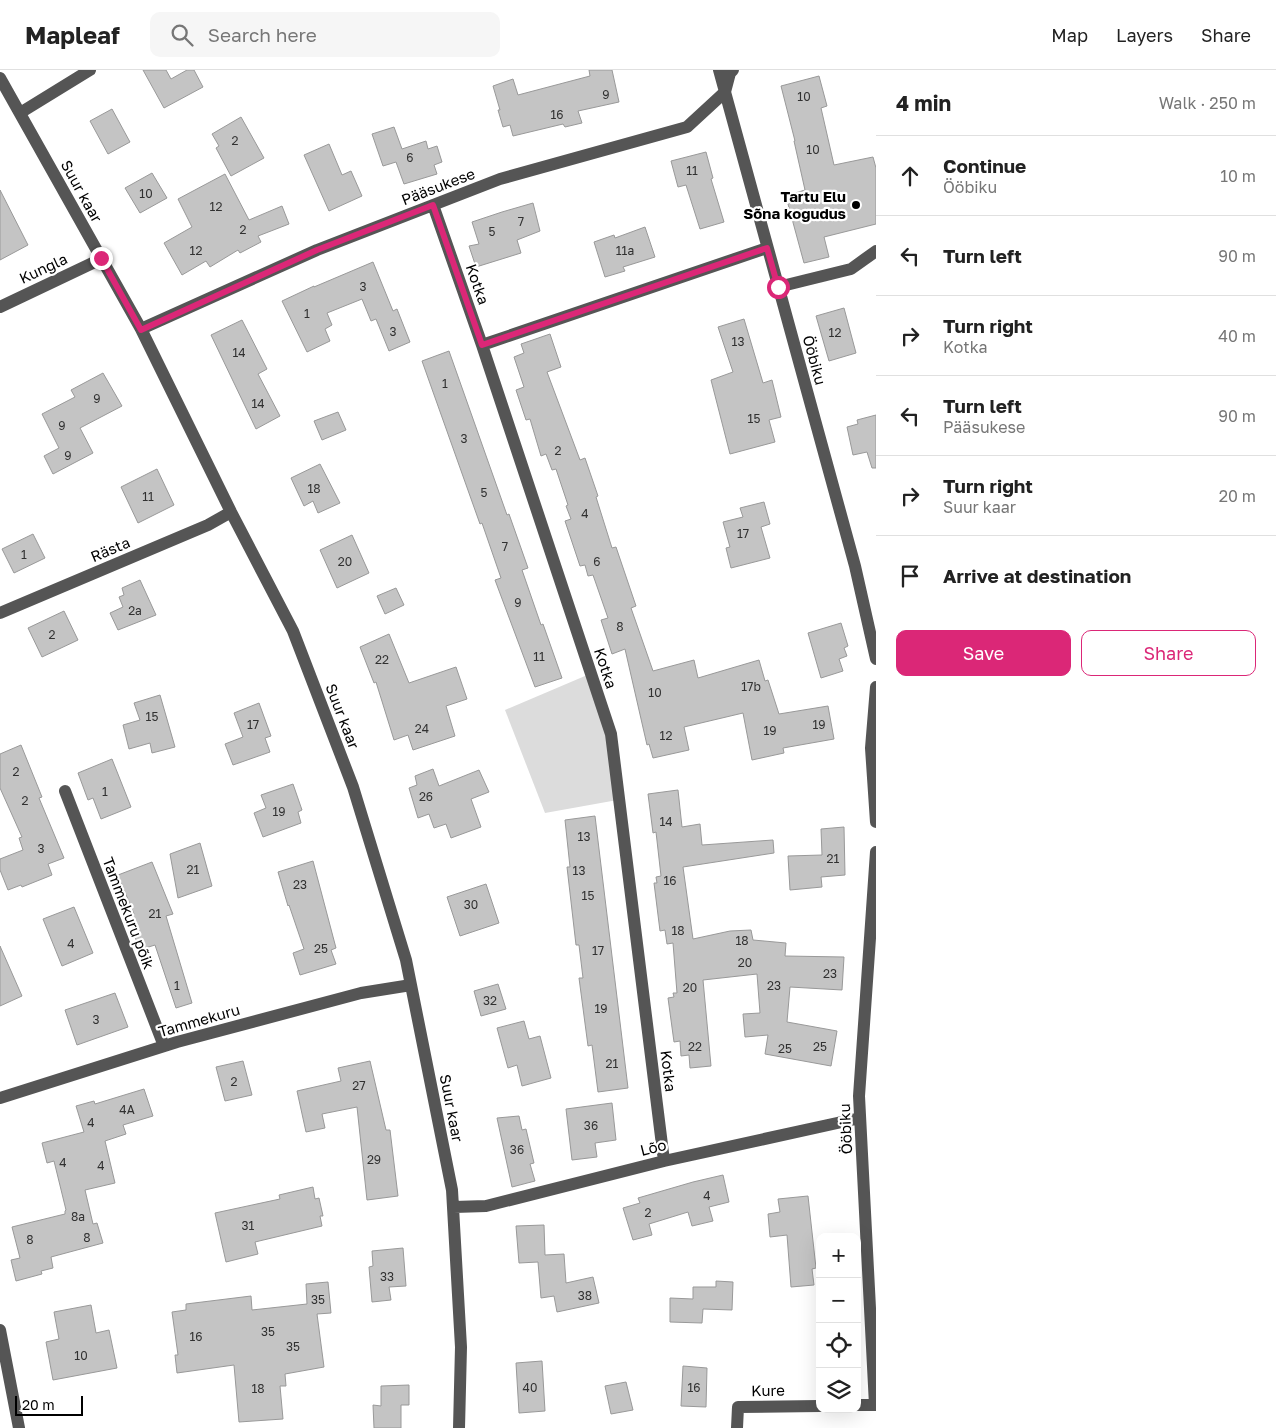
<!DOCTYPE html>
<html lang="en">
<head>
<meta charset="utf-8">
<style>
	:root { --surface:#fff; --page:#f6f6f6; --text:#222; --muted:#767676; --line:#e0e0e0; --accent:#db2777 }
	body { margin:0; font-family:"Golos Text",sans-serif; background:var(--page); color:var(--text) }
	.controls { position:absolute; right:15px; bottom:15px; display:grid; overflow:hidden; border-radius:10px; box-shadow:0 5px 20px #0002 }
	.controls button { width:45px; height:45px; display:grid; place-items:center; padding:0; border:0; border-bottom:1px solid var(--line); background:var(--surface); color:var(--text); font:25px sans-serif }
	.scale { position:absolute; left:15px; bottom:12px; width:68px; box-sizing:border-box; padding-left:5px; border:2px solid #000; border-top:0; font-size:14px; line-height:18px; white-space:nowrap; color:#000; -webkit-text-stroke:4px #fff; paint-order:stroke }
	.stop { position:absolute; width:15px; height:15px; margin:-11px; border:4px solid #db2777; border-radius:50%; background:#fff }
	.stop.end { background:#db2777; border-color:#fff; box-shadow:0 1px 5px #0008 }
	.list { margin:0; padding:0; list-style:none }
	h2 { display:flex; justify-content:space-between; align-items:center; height:65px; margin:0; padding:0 20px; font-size:21px }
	h2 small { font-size:16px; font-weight:400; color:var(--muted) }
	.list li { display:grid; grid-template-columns:32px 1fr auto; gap:15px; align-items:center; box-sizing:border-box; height:80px; padding:0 20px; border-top:1px solid var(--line) }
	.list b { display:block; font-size:19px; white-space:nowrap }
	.list p { margin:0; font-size:16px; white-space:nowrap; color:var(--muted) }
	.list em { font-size:16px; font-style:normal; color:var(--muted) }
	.actions { display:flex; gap:10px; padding:15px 20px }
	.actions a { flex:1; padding:11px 0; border:1px solid var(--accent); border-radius:10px; text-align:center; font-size:18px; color:var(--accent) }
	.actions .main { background:var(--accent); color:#fff }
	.icon { flex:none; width:28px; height:28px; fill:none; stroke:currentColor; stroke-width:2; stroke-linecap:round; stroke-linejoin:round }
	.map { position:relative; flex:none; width:876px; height:1358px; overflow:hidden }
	header { display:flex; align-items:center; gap:30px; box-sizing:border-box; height:70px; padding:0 25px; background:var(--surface); border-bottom:1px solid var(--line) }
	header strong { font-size:24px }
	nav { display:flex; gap:28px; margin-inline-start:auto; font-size:18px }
	.search { width:350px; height:45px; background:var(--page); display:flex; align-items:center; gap:12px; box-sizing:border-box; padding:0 18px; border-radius:10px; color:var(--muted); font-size:19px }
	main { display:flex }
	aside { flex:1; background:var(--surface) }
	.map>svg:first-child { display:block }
	.green { fill:#dcdcdc }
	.building { fill:#c4c4c4; stroke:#999 }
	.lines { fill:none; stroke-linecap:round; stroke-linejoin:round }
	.minor { stroke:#555; stroke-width:12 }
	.route { stroke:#db2777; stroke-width:6 }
	.poi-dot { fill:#000; stroke:#fff; stroke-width:2 }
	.labels { text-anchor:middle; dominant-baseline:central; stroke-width:4.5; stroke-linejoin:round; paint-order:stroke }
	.number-label { font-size:12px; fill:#313131 }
	.street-label { font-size:15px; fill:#000; stroke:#fff }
	.poi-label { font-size:15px; font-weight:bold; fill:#000; stroke:#fff; text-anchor:end }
</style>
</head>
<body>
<header>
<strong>Mapleaf</strong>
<div class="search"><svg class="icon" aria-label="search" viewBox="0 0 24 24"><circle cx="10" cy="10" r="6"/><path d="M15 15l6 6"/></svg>Search here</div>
<nav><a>Map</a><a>Layers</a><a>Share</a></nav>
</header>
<main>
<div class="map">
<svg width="876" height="1358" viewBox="0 0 876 1358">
	<rect width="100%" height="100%" fill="#fff"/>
	<path class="green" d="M592,603L623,729L545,743L505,640Z"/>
	<path class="building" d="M143,0H166L171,9L187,0H194L203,17L164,38Z
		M589,0H612L619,32L578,41L582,53L565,57L563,54L513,66L510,55L503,57L498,40H500L493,16L513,9L518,25L590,6Z
		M819,6L827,36L821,38L834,95L873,87L876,98V154L824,167L829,187L804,193L788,134L794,132L792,124L805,120L794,71H795L781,16Z
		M112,39L130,72L108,84L90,51Z
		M241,47L264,88L231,106L216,78L219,76L212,64Z
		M394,57L402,79L426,71L428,79L437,76L442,92L434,95L437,104L404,114L396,92L383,96L372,64Z
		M329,74L342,105L351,101L362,126L329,141L304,85Z
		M706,82L713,108L711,109L724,152L700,159L686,115L678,117L671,91Z
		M152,103L167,128L140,143L125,118Z
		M225,104L249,150L282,136L289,154L258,166L261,172L240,183L238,180L210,197L206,191L182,205L164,173L192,157L178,129Z
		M0,120L28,175L0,190Z
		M533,133L540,161L517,170L521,183L476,197L469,176L479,174L472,152L502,142Z
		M645,157L655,187L623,197L625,201L605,207L594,172L614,165L615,168Z
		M373,192L393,241L397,239L410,272L389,281L376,249L371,251L362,229L327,243L332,255L325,259L330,271L307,282L282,231L314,216V217Z
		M844,238L856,283L829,291L816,246Z
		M744,249L763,313L772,310L781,347L769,350L775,372L730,384L711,310L733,302L718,257Z
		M242,250L267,299L258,304L280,346L256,359L211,265Z
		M550,264L561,297L547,302L580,390L585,388L598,426L596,427L612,478L616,477L636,536L631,538L653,601L694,590L698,608L759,590L765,611L768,610L779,644L828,636L834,669L783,678L784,683L752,690L743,643L684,657L689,680L653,688L649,674L647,675L625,579L612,584L601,550L608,548L593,505L588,506L585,495L580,496L565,451L571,449L566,436L568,435L556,399L552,400L546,384L541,386L530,349L526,350L516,320L524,317L514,287L524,283L521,274Z
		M449,281L507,445L509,444L528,498L522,500L541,555L543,554L562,608L535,617L495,510L501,508L482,453L480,454L422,291Z
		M103,303L122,336L80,358L93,383L53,404L44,386L59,378L42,344L75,327L71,320Z
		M338,342L346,360L322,370L314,351Z
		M876,345V398H872L867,382L853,385L847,357L858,354L857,350Z
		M320,394L340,433L318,443L313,431L304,436L291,408Z
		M157,399L174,435L138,453L121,417Z
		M764,432L770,454L761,457L770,488L731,498L726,478L730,477L723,452L743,447L740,438Z
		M33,464L45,488L14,503L2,479Z
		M352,465L369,503L337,518L320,480Z
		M140,510L156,545L118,560L110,543L123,537L119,527L124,525L122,518Z
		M396,518L404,535L385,544L377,526Z
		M64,541L78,570L42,587L28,558Z
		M841,553L848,576L844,578L847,586L839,589L843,601L821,608L808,563Z
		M389,564L409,613L456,597L467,629L446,636L455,666L413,680L408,665L394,670L376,612L374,613L360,577Z
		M160,625L175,677L152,683L150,673L129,679L123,655L140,650L134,633Z
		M259,633L271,666L265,668L270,682L233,695L225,674L243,667L234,643Z
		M21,675L42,727L39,728L64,788L48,794L52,805L22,817L21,815L8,820L0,800V789L23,780L19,768L22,767L0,718V684Z
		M112,689L131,737L101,749L93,728L88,730L78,703Z
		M433,699L439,716L479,700L489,722L471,729L481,757L451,768L446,754L434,758L429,744L418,748L409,718L417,715L415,706Z
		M293,714L302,740L298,742L301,753L263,767L254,743L266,738L261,725Z
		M678,720L682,757L700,754L702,775L773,770L774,783L683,797L693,869L730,861L751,860L753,870L786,873L785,886L844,887L842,920L790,917L787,952L837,961L831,996L765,984L768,965L745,967L743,944L760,943L757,904L703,910L711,996L690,998L689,985L681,986L680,971L674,972L668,928L674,927L673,923H677L673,873L667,874L665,860L660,861L654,813H657L656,807L661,806L656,762L653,763L648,724Z
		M595,746L628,1018L598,1022L592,975L588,976L579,908H583L579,875H576L567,797H570L565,750Z
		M844,757L845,805L821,807L822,817L790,820L788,786L822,785L821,759Z
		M200,773L212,816L178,828L170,784Z
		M313,791L336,878L331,880L336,894L300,905L293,883L304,879L289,835L288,836L278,802Z
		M152,792L173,844L166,846L192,933L176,938L155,875L139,880L129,846L134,844L118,805Z
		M486,814L499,853L460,866L447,827Z
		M74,837L93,883L62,896L43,849Z
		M0,876L22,926L0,936Z
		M498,914L506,939L481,946L474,921Z
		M115,923L128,957L77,975L65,940Z
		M524,951L529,969L540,966L551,1008L522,1016L517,995L508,998L497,958Z
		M243,991L252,1025L225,1031L216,997Z
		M370,991L386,1060H390L398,1126L367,1130L357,1037L322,1044L325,1058L306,1062L297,1021L341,1011L338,998Z
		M144,1019L153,1046L123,1055L126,1064L105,1071L115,1113L85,1120L93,1154L97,1153L103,1173L51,1187L53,1198L41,1201L42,1204L16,1211L11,1190L20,1188L12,1157L65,1144V1141L66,1140L54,1091L47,1093L42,1073L84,1062L76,1036L94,1031L95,1034Z
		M612,1033L616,1070L595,1073L597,1087L572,1090L566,1039Z
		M519,1046L522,1060L526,1059L534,1093L530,1094L535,1111L512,1117L497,1048Z
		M723,1105L729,1132L709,1137L713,1151L692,1156L688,1142L649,1154L652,1165L633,1170L623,1138L640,1133L638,1128L693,1112Z
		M313,1117L315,1129L319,1128L323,1146H320L322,1156L255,1172L258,1184L226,1192L215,1143L280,1129L279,1125Z
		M808,1126L816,1198L812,1199L814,1215L791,1217L787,1165L770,1167L768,1144L780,1142L778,1129Z
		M544,1155L545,1185L564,1184L566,1213L593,1207L599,1233L557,1242L554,1226L541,1228L538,1192L519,1193L516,1156Z
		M403,1178L406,1216L389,1217L391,1230L372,1232L369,1197L373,1196L372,1181Z
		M716,1211L733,1212L732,1240L703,1239L702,1253L670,1252V1228L693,1229V1217H716Z
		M328,1212L331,1243L317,1244L324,1297L285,1304L286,1316H280L283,1349L239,1352L234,1295L177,1303L175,1285H178L172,1242L186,1240V1234L251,1226L252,1240L307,1234L306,1214Z
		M91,1235L96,1263L109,1260L117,1298L53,1310L46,1272L59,1269L54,1242Z
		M542,1291L545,1341L519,1343L516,1293Z
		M683,1296L707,1298L706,1337L681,1336Z
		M626,1312L633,1340L611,1344L605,1316Z
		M409,1315V1335H401V1358H374L373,1335L381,1336V1316Z"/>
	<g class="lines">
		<path class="minor" d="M719,0L855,496L876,589
			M0,8L141,259L231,442L293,561L353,717L406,890L452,1120L461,1277L459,1358
			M20,43L90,0
			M433,135L482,275L611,664L664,1091
			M778,217L851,199L876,181
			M0,237L101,189
			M141,259L317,180L500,109L687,57L725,22L730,3L733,0
			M482,275L767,178
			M0,543L208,455L231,442
			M876,617L871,678L876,752
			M65,721L164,976
			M0,1028L177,972L361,923L411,915
			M454,1137L486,1136L664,1091L860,1048
			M0,1260L19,1358
			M857,1335H876
			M875,1335L859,1026L876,782
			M737,1358L738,1337L820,1336"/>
	</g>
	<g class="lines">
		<path class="route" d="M101,188L141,260L317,180L433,135L482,275L767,178L778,217"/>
	</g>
	<circle class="poi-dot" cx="856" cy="135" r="5"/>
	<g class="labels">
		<g class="number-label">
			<text x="606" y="24">9</text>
			<text x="804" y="26">10</text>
			<text x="557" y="44">16</text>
			<text x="235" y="70">2</text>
			<text x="813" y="79">10</text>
			<text x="410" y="87">6</text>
			<text x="692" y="100">11</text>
			<text x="146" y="123">10</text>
			<text x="216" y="136">12</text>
			<text x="521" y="151">7</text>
			<text x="243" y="159">2</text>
			<text x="492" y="161">5</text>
			<text x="196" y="180">12</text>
			<text x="625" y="180">11a</text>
			<text x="363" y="216">3</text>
			<text x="307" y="243">1</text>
			<text x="393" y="261">3</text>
			<text x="835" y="262">12</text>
			<text x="738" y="271">13</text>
			<text x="239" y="282">14</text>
			<text x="445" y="313">1</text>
			<text x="97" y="328">9</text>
			<text x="258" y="333">14</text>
			<text x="754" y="348">15</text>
			<text x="62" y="355">9</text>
			<text x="464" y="368">3</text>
			<text x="558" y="380">2</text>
			<text x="68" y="385">9</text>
			<text x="314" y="418">18</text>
			<text x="484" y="422">5</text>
			<text x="148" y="426">11</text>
			<text x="585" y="443">4</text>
			<text x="743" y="463">17</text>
			<text x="505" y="476">7</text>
			<text x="24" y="484">1</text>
			<text x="345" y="491">20</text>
			<text x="597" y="491">6</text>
			<text x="518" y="532">9</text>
			<text x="135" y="540">2a</text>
			<text x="620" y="556">8</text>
			<text x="52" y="564">2</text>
			<text x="539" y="586">11</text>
			<text x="382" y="589">22</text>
			<text x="751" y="616">17b</text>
			<text x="655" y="622">10</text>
			<text x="152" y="646">15</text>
			<text x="253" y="654">17</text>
			<text x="819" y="654">19</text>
			<text x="422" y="658">24</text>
			<text x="770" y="660">19</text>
			<text x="666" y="665">12</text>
			<text x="16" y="701">2</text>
			<text x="105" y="721">1</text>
			<text x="426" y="726">26</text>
			<text x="25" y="730">2</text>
			<text x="279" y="741">19</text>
			<text x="666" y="751">14</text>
			<text x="584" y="766">13</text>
			<text x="41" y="778">3</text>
			<text x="833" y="788">21</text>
			<text x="193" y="799">21</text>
			<text x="579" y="800">13</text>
			<text x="670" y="810">16</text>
			<text x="300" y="814">23</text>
			<text x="588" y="825">15</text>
			<text x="471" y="834">30</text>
			<text x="155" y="843">21</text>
			<text x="678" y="860">18</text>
			<text x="742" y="870">18</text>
			<text x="71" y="873">4</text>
			<text x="321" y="878">25</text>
			<text x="598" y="880">17</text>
			<text x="745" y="892">20</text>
			<text x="830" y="903">23</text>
			<text x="177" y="915">1</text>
			<text x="774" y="915">23</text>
			<text x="690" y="917">20</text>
			<text x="490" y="930">32</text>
			<text x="601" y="938">19</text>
			<text x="96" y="949">3</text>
			<text x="695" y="976">22</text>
			<text x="820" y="976">25</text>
			<text x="785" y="978">25</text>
			<text x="612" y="993">21</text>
			<text x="234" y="1011">2</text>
			<text x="359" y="1015">27</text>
			<text x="127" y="1039">4A</text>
			<text x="91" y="1052">4</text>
			<text x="591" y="1055">36</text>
			<text x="517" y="1079">36</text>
			<text x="374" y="1089">29</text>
			<text x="63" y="1092">4</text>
			<text x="101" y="1095">4</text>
			<text x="707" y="1125">4</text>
			<text x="648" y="1142">2</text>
			<text x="78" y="1146">8a</text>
			<text x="248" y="1155">31</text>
			<text x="87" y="1167">8</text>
			<text x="30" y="1169">8</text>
			<text x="387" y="1206">33</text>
			<text x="585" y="1225">38</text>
			<text x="318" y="1229">35</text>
			<text x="268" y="1261">35</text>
			<text x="196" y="1266">16</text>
			<text x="293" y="1276">35</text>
			<text x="81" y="1285">10</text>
			<text x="530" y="1317">40</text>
			<text x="694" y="1317">16</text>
			<text x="258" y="1318">18</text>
		</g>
		<g class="street-label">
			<text transform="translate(438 116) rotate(-21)">Pääsukese</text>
			<text transform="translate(82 121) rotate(61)">Suur kaar</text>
			<text transform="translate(43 198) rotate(-25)">Kungla</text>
			<text transform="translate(478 214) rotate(71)">Kotka</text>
			<text transform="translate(815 290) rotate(75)">Ööbiku</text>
			<text transform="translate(110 479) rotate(-23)">Rästa</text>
			<text transform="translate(606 598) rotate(72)">Kotka</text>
			<text transform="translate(343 646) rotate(69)">Suur kaar</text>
			<text transform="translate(129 843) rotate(69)">Tammekuru põik</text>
			<text transform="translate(199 950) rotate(-16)">Tammekuru</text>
			<text transform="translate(669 1001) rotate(83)">Kotka</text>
			<text transform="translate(452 1038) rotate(79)">Suur kaar</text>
			<text transform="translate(845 1059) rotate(-93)">Ööbiku</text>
			<text transform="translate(653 1077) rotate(-14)">Lõo</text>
			<text transform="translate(768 1320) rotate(-1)">Kure</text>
		</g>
		<g class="poi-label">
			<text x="846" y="126">Tartu Elu<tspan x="846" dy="17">Sõna kogudus</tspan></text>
		</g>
	</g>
</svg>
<div class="controls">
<button>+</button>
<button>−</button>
<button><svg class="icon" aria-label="locate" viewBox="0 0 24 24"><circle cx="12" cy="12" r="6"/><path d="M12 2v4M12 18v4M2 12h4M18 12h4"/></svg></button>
<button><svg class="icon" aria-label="layers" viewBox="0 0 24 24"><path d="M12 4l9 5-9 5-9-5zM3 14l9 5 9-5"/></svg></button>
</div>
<div class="scale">20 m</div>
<div class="stop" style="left:778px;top:217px"></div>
<div class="stop end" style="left:101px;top:188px"></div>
</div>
<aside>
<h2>4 min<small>Walk · 250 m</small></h2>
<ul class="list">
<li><svg class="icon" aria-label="ahead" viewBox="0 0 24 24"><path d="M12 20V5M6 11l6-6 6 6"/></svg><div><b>Continue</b><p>Ööbiku</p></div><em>10 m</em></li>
<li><svg class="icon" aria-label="left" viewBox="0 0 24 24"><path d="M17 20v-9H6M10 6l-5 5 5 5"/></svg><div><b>Turn left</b></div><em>90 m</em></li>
<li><svg class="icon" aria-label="right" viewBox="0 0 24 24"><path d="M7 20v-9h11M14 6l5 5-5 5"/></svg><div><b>Turn right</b><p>Kotka</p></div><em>40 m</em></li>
<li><svg class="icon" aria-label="left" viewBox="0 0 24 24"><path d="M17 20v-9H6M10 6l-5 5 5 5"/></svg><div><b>Turn left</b><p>Pääsukese</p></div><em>90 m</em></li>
<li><svg class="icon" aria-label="right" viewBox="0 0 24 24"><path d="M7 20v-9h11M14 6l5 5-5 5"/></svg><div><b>Turn right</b><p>Suur kaar</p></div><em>20 m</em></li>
<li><svg class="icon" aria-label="arrive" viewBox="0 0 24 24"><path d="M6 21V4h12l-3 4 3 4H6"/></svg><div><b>Arrive at destination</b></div></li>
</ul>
<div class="actions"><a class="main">Save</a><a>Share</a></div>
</aside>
</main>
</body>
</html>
